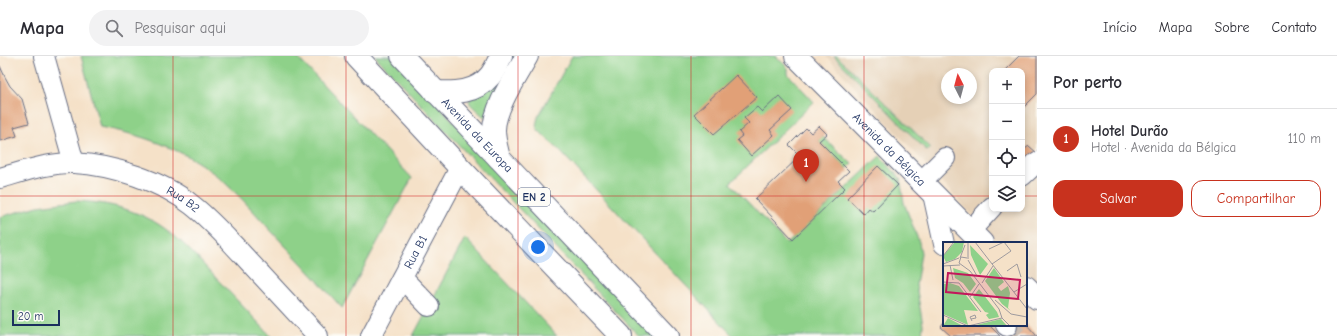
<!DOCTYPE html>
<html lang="pt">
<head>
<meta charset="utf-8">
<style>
	:root { --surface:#fff; --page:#f2f2f3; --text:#2b2b33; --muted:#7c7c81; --line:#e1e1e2; --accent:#c8321e }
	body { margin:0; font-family:"Comic Neue",sans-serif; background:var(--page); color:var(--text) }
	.controls { position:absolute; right:12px; top:12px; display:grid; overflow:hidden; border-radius:8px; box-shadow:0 2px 6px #0003 }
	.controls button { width:36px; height:36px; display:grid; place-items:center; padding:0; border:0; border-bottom:1px solid var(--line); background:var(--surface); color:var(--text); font:20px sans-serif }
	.compass { position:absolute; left:941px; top:12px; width:36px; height:36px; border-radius:50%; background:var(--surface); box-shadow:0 2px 6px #0003; rotate:354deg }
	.scale { position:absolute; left:12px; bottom:10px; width:48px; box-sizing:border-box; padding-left:4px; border:2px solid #1b2f5e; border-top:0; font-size:11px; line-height:14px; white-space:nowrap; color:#1b2f5e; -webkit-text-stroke:3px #fdfcf7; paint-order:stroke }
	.you { position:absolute; left:538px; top:191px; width:14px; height:14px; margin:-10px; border:3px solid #fff; border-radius:50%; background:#1a73e8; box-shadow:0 0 0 6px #1a73e833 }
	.badge { display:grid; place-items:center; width:26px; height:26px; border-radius:50%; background:var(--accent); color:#fff; font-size:13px; font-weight:700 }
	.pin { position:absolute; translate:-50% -33px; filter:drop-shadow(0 1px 2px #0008) }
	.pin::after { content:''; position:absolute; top:21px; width:14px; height:12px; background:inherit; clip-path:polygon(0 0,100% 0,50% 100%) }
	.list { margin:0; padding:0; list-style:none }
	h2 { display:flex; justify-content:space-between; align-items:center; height:52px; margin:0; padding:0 16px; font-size:17px }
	h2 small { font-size:13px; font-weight:400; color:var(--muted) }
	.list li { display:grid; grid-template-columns:26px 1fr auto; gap:12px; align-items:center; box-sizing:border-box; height:60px; padding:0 16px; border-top:1px solid var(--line) }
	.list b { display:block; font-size:15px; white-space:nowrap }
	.list p { margin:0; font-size:13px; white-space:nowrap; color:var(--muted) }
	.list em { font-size:13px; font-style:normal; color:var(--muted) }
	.actions { display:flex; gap:8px; padding:12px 16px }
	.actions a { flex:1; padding:9px 0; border:1px solid var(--accent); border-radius:12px; text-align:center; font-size:14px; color:var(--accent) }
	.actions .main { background:var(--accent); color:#fff }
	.icon { flex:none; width:22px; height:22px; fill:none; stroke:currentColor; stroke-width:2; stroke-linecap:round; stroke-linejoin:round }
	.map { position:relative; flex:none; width:1037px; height:280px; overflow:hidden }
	header { display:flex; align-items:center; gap:24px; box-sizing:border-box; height:56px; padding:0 20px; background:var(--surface); border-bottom:1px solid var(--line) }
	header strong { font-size:19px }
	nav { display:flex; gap:22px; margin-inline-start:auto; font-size:14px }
	.search { width:280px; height:36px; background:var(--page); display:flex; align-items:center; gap:10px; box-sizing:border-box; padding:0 14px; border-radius:22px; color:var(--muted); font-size:15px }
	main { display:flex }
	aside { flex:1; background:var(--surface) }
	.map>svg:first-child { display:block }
	.built { fill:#e5d0b6; fill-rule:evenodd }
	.green { fill:#8ed189; stroke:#548074 }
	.building { fill:#e1a077 }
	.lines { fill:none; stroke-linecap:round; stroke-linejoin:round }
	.minor-tunnel { stroke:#c9bdb3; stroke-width:20; stroke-dasharray:20 10; stroke-linecap:butt }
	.minor-casing { stroke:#676d83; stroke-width:22 }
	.major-casing { stroke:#676d83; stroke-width:24 }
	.minor { stroke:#fff; stroke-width:20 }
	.major { stroke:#fff; stroke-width:22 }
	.grid { fill:none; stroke:#d62828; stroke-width:1; stroke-opacity:0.55 }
	.labels { text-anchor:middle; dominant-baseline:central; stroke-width:3; stroke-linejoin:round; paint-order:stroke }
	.shield { fill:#fdfcf7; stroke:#5f6c8c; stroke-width:1 }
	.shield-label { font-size:11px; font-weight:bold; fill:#1b2f5e }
	.street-label { font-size:12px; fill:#1b2f5e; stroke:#fdfcf7 }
	.inset-road { fill:none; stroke:#9e9a9e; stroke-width:1 }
	.view { fill:#c2185b; fill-opacity:0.15; stroke:#c2185b; stroke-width:2 }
	.inset-edge { fill:none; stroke:#1b2f5e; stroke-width:2 }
</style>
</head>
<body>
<header>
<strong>Mapa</strong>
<div class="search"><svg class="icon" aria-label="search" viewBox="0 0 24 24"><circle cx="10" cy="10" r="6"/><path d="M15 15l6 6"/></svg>Pesquisar aqui</div>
<nav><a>Início</a><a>Mapa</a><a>Sobre</a><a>Contato</a></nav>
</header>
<main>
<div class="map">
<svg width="1037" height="280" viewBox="0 0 1037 280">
	<rect width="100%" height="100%" fill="#fdfcf7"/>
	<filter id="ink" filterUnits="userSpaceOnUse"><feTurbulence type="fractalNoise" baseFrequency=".025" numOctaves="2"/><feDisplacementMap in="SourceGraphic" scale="8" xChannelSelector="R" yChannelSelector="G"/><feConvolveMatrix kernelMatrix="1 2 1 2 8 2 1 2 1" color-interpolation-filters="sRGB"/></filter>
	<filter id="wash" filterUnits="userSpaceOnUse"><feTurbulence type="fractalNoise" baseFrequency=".012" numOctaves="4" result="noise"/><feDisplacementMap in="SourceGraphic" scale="16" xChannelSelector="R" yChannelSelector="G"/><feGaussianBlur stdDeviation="0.9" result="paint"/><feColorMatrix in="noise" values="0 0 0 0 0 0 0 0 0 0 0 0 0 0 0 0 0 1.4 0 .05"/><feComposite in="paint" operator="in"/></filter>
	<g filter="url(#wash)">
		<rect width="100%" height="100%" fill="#f5e1c8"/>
		<path class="built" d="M826,0H1037V226L1026,215V187H998ZM992,15H1022V153H992ZM947,18H971V42H947Z"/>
		<path class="green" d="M81,0H296L412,122L342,252C319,226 296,201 272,176C247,148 222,119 189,101C161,86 132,77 100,71Z
			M375,0H392L655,280H639Z
			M512,0H518L485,61H484L470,48L469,44L503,16Z
			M572,0H776L788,12V18L814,46L730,127L787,188L880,100L900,122L904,147L919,186L921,197L916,229L923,269L922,280H733L559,94L538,74L536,69L538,61Z
			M834,0H837L931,92L927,95Z
			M823,81L852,108L847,113L819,85Z
			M76,145C97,146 116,149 136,157C169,169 193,197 216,222C234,241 253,261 271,280H0V161L38,150Z
			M465,182L557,280H413Z"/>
		<g id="blocks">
			<path class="building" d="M1019,0H1037V38L1024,51L1022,49V15H1004Z
				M0,10L5,21L10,30L22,43L29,67L14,71L17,80L0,85Z
				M736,19L757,41L714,78L694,58Z
				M779,40L792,54L770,74L774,79L751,100L737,84L742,80L739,76L749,67L744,62L757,51L762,56Z
				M819,70L827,78L819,85L849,115L838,125L845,132L793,183L755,143L800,100L789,89L806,72L811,77Z
				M1029,90L1037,97L1031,108L1022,100V95Z
				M878,110L898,129L873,155L869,152L864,158L847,142Z
				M944,267V269H989L1000,280H951L941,271Z
				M1009,269H1027L1037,280H1010L1004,274Z"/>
		</g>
	</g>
	<g filter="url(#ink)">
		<use href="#blocks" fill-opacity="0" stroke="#676d83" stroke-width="1"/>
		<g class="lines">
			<path class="minor-tunnel" d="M1007,270L1017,280"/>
			<defs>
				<g id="minor">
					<path d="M44,0L74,107"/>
					<path d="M1022,120L1037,106"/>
					<path id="s1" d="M0,122C22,116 51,106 74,107C112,109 162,125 192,149C210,163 226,181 242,198C267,225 293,253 318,280"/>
					<path d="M921,126L945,102"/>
					<path d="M933,138L944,188"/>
					<path d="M970,175L992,151"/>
					<path d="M402,222L429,250"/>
					<path d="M1006,269L1007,270"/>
					<path id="s2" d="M371,280L460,112"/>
				</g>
				<g id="major">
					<path d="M356,0L463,115L621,280"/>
					<path id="s3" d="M402,0L668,280"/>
					<path id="s4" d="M796,0L982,187"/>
					<path d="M435,36C455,37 476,37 490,20C495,14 498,6 501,0"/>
					<path d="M499,102C497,93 494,84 494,74C494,52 516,20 527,0"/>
					<path d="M1026,231L1037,242"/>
				</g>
			</defs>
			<use href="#minor" class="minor-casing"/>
			<use href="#major" class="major-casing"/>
			<use href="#minor" class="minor"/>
			<use href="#major" class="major"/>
		</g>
	</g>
	<path class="grid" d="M173,0V280M346,0V280M518,0V280M691,0V280M864,0V280M0,140H992M1022,140H1037"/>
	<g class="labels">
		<rect class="shield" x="518" y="132" width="32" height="18" rx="3"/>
		<g class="shield-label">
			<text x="534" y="141">EN 2</text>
		</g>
		<g class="street-label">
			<text stroke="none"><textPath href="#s3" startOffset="109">Avenida da Europa</textPath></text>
			<text stroke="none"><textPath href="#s4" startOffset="132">Avenida da Bélgica</textPath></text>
			<text stroke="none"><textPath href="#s1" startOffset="192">Rua B2</textPath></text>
			<text stroke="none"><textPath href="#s2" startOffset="95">Rua B1</textPath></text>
		</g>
	</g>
	<g transform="translate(943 186)">
		<rect width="84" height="84" fill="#f5e1c8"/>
		<path d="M12,0H21L19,10L12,17L3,20L0,14ZM27,3L45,22L37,33L28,13ZM10,26L25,31L33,42L27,50L20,41L12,36ZM51,26L61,40L55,45L58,49L65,44L67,51L65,66L68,69L59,62L42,39ZM7,41L16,44L35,69L21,68L25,83L0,72V42ZM36,47L54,70L56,75L46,77L43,73L46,71L42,70L30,55ZM5,76L20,84H23H0ZM58,77L64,84H29Z" fill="#8ed189"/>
		<path class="inset-road" d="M32,0L84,67M46,7L61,0M0,14L11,0M17,16L22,3M24,16L18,15L16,21L27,29L56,67L59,76L67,84M25,17V0M25,18L34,34M0,22L16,16M49,22L68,9L61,0M7,23L10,38M0,24L17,23M64,29L74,22L78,35M0,40L16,41L38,70M39,41L50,24M71,50L84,42M27,55L36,42M52,58L68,72L84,75M0,73L25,84L59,76M28,77L33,76L32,73L27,75L29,79"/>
		<path class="view" d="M5,31L77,38L75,57L3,50Z"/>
		<rect width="84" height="84" class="inset-edge"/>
	</g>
</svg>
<div class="controls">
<button>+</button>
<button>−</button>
<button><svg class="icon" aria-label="locate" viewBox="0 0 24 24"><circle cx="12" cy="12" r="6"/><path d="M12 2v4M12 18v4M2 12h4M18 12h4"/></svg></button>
<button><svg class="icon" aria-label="layers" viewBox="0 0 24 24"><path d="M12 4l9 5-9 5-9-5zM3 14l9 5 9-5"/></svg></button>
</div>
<svg class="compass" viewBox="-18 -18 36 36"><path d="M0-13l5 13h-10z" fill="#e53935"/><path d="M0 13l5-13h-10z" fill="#7c7c81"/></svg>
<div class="scale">20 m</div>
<div class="you"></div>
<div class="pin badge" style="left:806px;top:126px">1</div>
</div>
<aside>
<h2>Por perto<small></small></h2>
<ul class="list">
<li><span class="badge">1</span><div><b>Hotel Durão</b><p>Hotel · Avenida da Bélgica</p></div><em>110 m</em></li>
</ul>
<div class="actions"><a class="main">Salvar</a><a>Compartilhar</a></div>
</aside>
</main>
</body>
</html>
